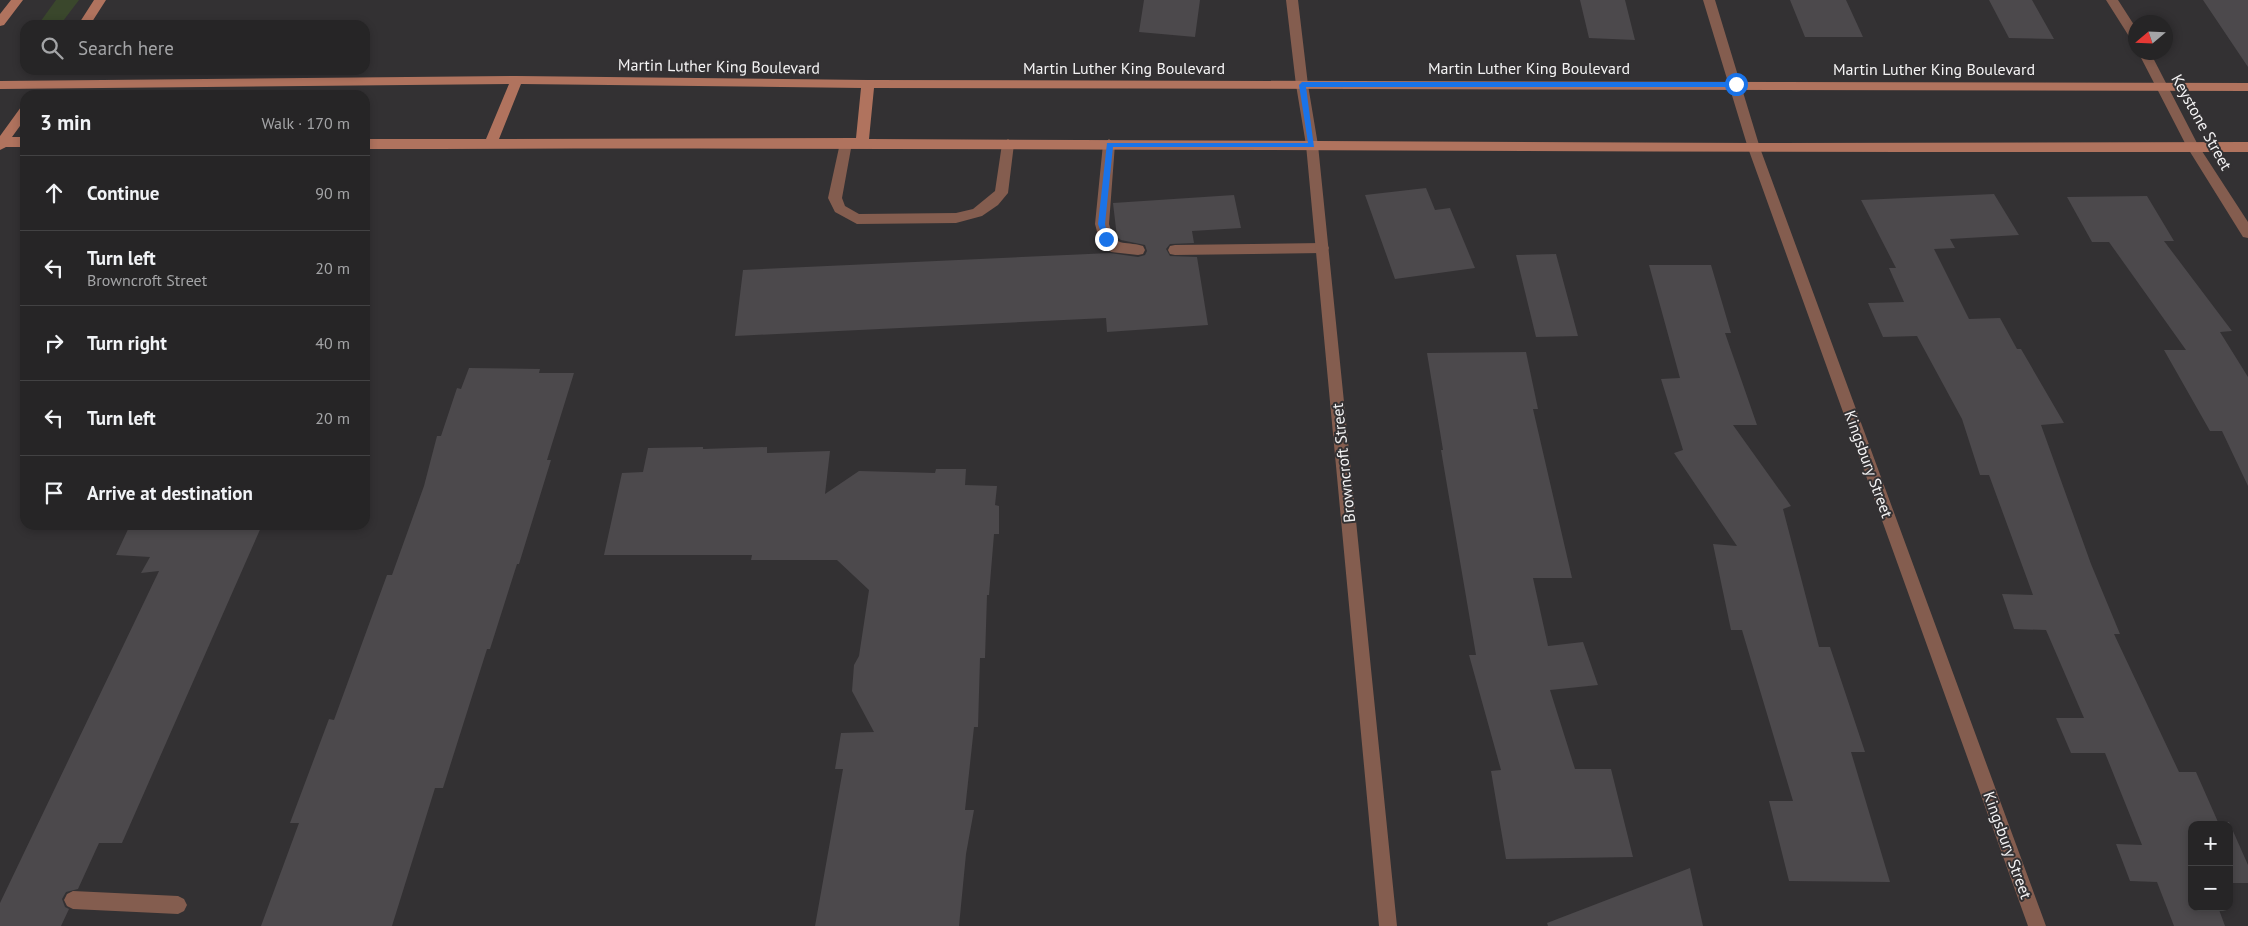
<!DOCTYPE html>
<html lang="en">
<head>
<meta charset="utf-8">
<style>
	:root { --surface:#262526; --page:#323132; --text:#f1f3f6; --muted:#a4a5a7; --line:#424243 }
	body { margin:0; font-family:"PT Sans",sans-serif; background:var(--page); color:var(--text) }
	.controls { position:absolute; right:15px; bottom:15px; display:grid; overflow:hidden; border-radius:10px; box-shadow:0 2px 8px #0003 }
	.controls button { width:45px; height:45px; display:grid; place-items:center; padding:0; border:0; border-bottom:1px solid var(--line); background:var(--surface); color:var(--text); font:25px sans-serif }
	.compass { position:absolute; left:2128px; top:15px; width:45px; height:45px; border-radius:50%; background:var(--surface); box-shadow:0 2px 8px #0003; rotate:251deg }
	.stop { position:absolute; width:15px; height:15px; margin:-11px; border:4px solid #1a73e8; border-radius:50%; background:#fff }
	.stop.end { background:#1a73e8; border-color:#fff; box-shadow:0 1px 5px #0008 }
	.list { margin:0; padding:0; list-style:none }
	h2 { display:flex; justify-content:space-between; align-items:center; height:65px; margin:0; padding:0 20px; font-size:21px }
	h2 small { font-size:16px; font-weight:400; color:var(--muted) }
	.list li { display:grid; grid-template-columns:32px 1fr auto; gap:15px; align-items:center; box-sizing:border-box; height:75px; padding:0 20px; border-top:1px solid var(--line) }
	.list b { display:block; font-size:19px; white-space:nowrap }
	.list p { margin:0; font-size:16px; white-space:nowrap; color:var(--muted) }
	.list em { font-size:16px; font-style:normal; color:var(--muted) }
	.icon { flex:none; width:28px; height:28px; fill:none; stroke:currentColor; stroke-width:2; stroke-linecap:round; stroke-linejoin:round }
	.map { position:relative; flex:none; width:2248px; height:926px; overflow:hidden }
	.search { position:absolute; background:var(--surface); box-shadow:0 2px 8px #0003; left:20px; top:20px; width:350px; height:55px; display:flex; align-items:center; gap:12px; box-sizing:border-box; padding:0 18px; border-radius:15px; color:var(--muted); font-size:19px }
	.panel { position:absolute; background:var(--surface); box-shadow:0 2px 8px #0003; left:20px; top:90px; width:350px; height:440px; border-radius:15px }
	.map>svg:first-child { display:block }
	.green { fill:#3a472c }
	.building { fill:#4c494c }
	.lines { fill:none; stroke-linecap:round; stroke-linejoin:round }
	.lane { fill:#845d4f; fill-rule:evenodd }
	.street { fill:#845d4f; fill-rule:evenodd }
	.secondary { fill:#b0735e; fill-rule:evenodd }
	.route { fill:#1a73e8 }
	.labels { text-anchor:middle; dominant-baseline:central; stroke-width:4; stroke-linejoin:round; paint-order:stroke }
	.street-label { font-size:16px; fill:#f4f3f4; stroke:#333133 }
</style>
</head>
<body>
<div class="map">
<svg width="2248" height="926" viewBox="0 0 2248 926">
	<rect width="100%" height="100%" fill="#333133"/>
	<path class="green" d="M56,0H79L60,25H38Z"/>
	<path class="building" d="M1144,0H1200L1195,37L1139,32Z
		M1580,0H1625L1635,40L1589,38Z
		M1790,0H1846L1863,37H1805Z
		M1989,0H2032L2054,39L2009,38Z
		M2203,0H2248V67Z
		M1426,188L1435,210L1450,208L1475,268L1395,279L1365,195Z
		M1994,194L2019,235L1950,239L1955,248L1934,249L1969,319L2000,318L2017,349H2021L2064,423L2041,425L2091,564L2120,634H2114L2179,772H2196L2218,822H2229L2248,865V883H2229V825H2192V907H2218L2225,926H2174L2157,882L2130,881L2116,844L2142,845L2105,753H2071L2056,718H2084L2046,630L2014,629L2002,594L2033,595L1989,475H1980L1962,419L1917,336L1883,337L1868,303L1904,302L1889,268H1896L1861,200Z
		M1234,195L1241,228L1192,231L1194,243L1170,244L1166,249L1170,256L1197,257L1208,325L1107,332L1106,318L735,336L743,270L1110,253L1138,257L1145,255L1147,251L1145,245L1121,240L1117,237L1113,203Z
		M2147,196L2174,241H2164L2232,331L2220,332L2248,377V486L2222,431H2210L2164,350H2186L2109,242H2092L2067,197Z
		M1556,254L1578,336L1536,337L1516,255Z
		M1649,265H1711L1731,333H1725L1757,425H1733L1791,506L1783,509L1819,647H1830L1865,752H1851L1890,882L1789,881L1769,801H1793L1742,630H1731L1713,544L1737,546L1674,453L1683,450L1661,379L1680,378Z
		M1526,352L1538,409H1533L1572,578H1533L1548,646L1583,642L1598,685L1550,690L1575,769H1611L1633,857L1506,859L1491,771L1501,770L1469,655H1476L1441,450H1443L1427,353Z
		M469,368L540,369L539,373H574L547,460H551L519,564H517L490,649H487L443,788H435L392,926H261L299,823H290L329,719L334,720L387,575H392L424,486L437,436H441L457,388L461,389Z
		M703,447V449L767,447V453L830,451L825,494L859,471L935,473L936,469H966L965,485L997,486L995,505L999,506V534H994L989,595H987L985,658H980L978,727H974L965,810H974L966,854L959,926H815L843,769H835L841,733L874,732L852,691L854,665L859,656L869,590L837,560H751L752,555H604L622,473L643,472L648,448Z
		M130,525H262L122,843H99L78,889L66,892L62,899L65,907L69,909L61,926H0V903L159,571L141,573L150,557L116,555Z
		M1690,868L1703,926H1548L1547,923Z"/>
	<g class="lines">
		<path class="lane" d="M846,138L852,143L842,198L845,206L859,214L956,213L973,209L995,191L1002,144L1008,139L1014,144L1008,193L998,205L982,216L956,223L857,224L835,212L828,198L840,143Z
			M1109,139L1115,144L1109,224C1115,249 1123,240 1143,246L1145,250L1143,254L1138,255L1111,252L1099,239L1095,224L1103,144Z
			M1322,243L1327,244L1329,248L1327,252L1322,253L1175,255L1170,254L1168,250L1170,246L1175,245Z
			M73,891L178,896L184,899L187,905L184,911L178,914L73,909L67,906L64,900L67,894Z"/>
		<path class="street" d="M1286,0H1298L1308,85L1318,145L1397,926H1379L1306,145L1296,85Z
			M1703,0H1715L1760,148L2046,926H2028L1748,148Z
			M2106,0H2118L2136,28V42L2132,41Z
			M2138,52H2150L2198,145L2248,222V238L2243,237L2187,147Z"/>
		<path class="secondary" d="M11,0H23L4,25L0,26V14Z
			M94,0H106L90,25H78Z
			M517,76L868,80L2248,83V91L874,88L869,139L1754,143L2248,142V152C1620,153 992,147 365,149V139H486L509,84L0,89V81ZM521,84L861,88L856,138L499,139Z
			M25,106V119L12,137H25V147H6L0,150V136L21,107Z"/>
	</g>
	<path class="route" d="M1736,82L1739,84L1736,87H1306L1314,147H1113L1105,224L1109,241H1104L1098,224L1107,143H1308L1299,85L1302,82Z"/>
	<g class="labels">
		<g class="street-label">
			<text transform="translate(719 66) rotate(1)">Martin Luther King Boulevard</text>
			<text x="1124" y="68">Martin Luther King Boulevard</text>
			<text x="1529" y="68">Martin Luther King Boulevard</text>
			<text x="1934" y="69">Martin Luther King Boulevard</text>
			<text transform="translate(2202 122) rotate(61)">Keystone Street</text>
			<text transform="translate(1343 463) rotate(-96)">Browncroft Street</text>
			<text transform="translate(1869 464) rotate(70)">Kingsbury Street</text>
			<text transform="translate(2008 845) rotate(70)">Kingsbury Street</text>
		</g>
	</g>
</svg>
<div class="controls">
<button>+</button>
<button>−</button>
</div>
<svg class="compass" viewBox="-18 -18 36 36"><path d="M0-13l5 13h-10z" fill="#e53935"/><path d="M0 13l5-13h-10z" fill="#a4a5a7"/></svg>
<div class="stop" style="left:1736px;top:84px"></div>
<div class="stop end" style="left:1106px;top:239px"></div>
<div class="search"><svg class="icon" aria-label="search" viewBox="0 0 24 24"><circle cx="10" cy="10" r="6"/><path d="M15 15l6 6"/></svg>Search here</div>
<section class="panel">
<h2>3 min<small>Walk · 170 m</small></h2>
<ul class="list">
<li><svg class="icon" aria-label="ahead" viewBox="0 0 24 24"><path d="M12 20V5M6 11l6-6 6 6"/></svg><div><b>Continue</b></div><em>90 m</em></li>
<li><svg class="icon" aria-label="left" viewBox="0 0 24 24"><path d="M17 20v-9H6M10 6l-5 5 5 5"/></svg><div><b>Turn left</b><p>Browncroft Street</p></div><em>20 m</em></li>
<li><svg class="icon" aria-label="right" viewBox="0 0 24 24"><path d="M7 20v-9h11M14 6l5 5-5 5"/></svg><div><b>Turn right</b></div><em>40 m</em></li>
<li><svg class="icon" aria-label="left" viewBox="0 0 24 24"><path d="M17 20v-9H6M10 6l-5 5 5 5"/></svg><div><b>Turn left</b></div><em>20 m</em></li>
<li><svg class="icon" aria-label="arrive" viewBox="0 0 24 24"><path d="M6 21V4h12l-3 4 3 4H6"/></svg><div><b>Arrive at destination</b></div></li>
</ul>
</section>
</div>
</body>
</html>
